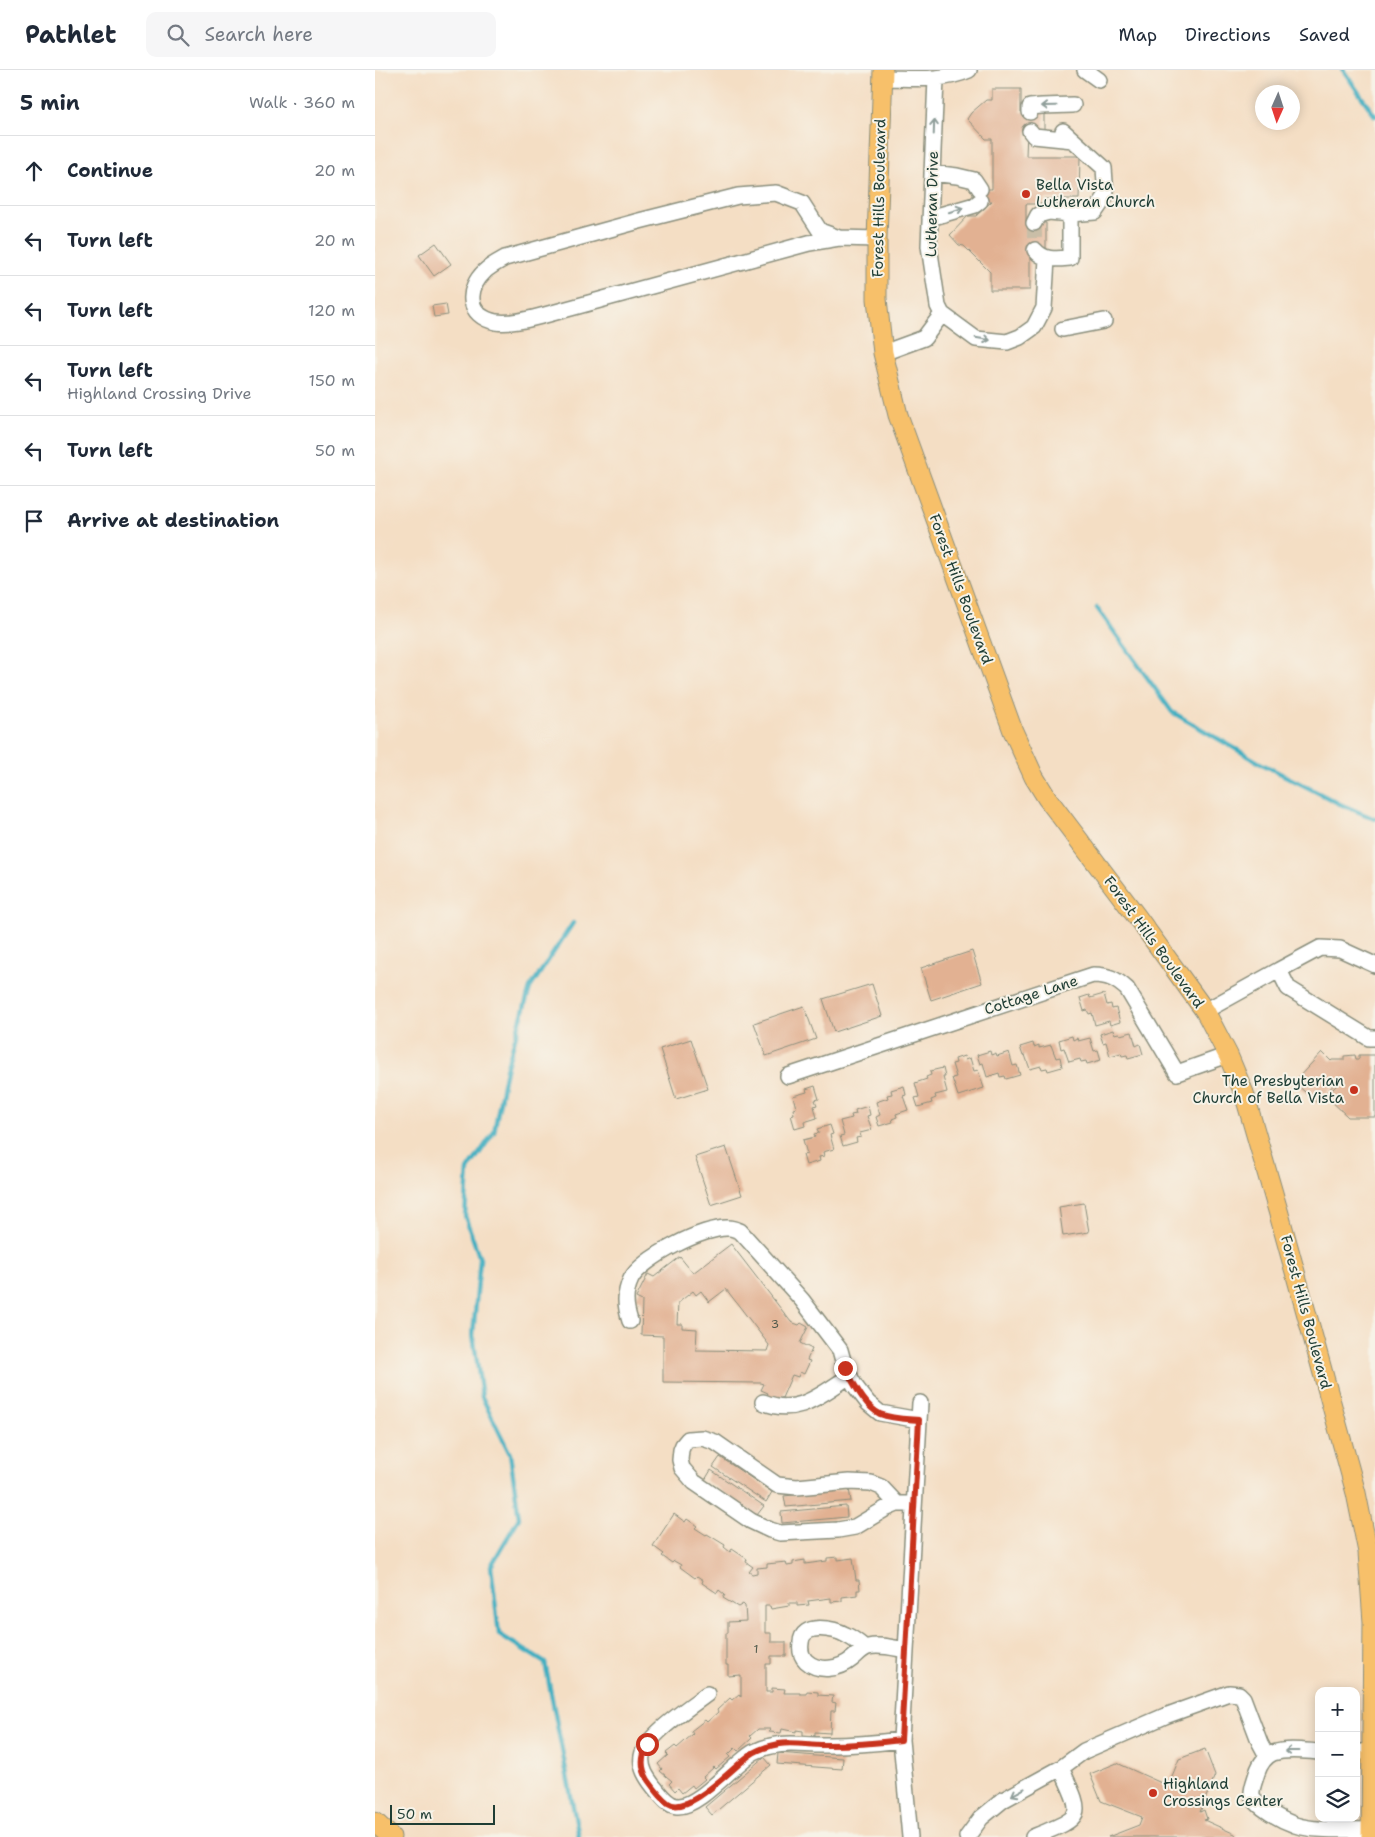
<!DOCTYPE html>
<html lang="en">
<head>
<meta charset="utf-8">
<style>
	:root { --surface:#fff; --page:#f6f6f7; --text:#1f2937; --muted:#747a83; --line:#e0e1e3 }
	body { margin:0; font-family:"Shantell Sans",sans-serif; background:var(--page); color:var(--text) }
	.controls { position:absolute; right:15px; bottom:15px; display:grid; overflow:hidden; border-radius:10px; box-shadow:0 2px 12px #0003 }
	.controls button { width:45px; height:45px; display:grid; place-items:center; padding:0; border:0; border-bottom:1px solid var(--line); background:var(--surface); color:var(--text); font:25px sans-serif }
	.compass { position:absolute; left:880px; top:15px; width:45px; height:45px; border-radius:50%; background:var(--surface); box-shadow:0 2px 12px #0003; rotate:183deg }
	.scale { position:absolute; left:15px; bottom:12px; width:105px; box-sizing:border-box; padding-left:5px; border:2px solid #1f3d34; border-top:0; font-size:14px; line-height:18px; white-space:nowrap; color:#1f3d34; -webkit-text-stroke:4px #f7f3e8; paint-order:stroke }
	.stop { position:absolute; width:15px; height:15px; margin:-11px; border:4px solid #c8321e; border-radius:50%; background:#fff }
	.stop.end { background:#c8321e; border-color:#fff; box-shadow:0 1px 5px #0008 }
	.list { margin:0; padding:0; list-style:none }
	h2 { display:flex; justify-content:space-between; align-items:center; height:65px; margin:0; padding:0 20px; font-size:21px }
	h2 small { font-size:16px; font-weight:400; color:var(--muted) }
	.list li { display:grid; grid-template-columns:32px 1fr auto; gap:15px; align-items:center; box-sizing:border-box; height:70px; padding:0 20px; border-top:1px solid var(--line) }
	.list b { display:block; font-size:19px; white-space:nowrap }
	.list p { margin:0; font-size:16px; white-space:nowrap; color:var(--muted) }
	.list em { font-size:16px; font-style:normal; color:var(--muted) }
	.icon { flex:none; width:28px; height:28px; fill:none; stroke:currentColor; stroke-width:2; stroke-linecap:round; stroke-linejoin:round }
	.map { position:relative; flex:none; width:1000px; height:1767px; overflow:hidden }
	header { display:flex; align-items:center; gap:30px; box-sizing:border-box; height:70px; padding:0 25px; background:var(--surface); border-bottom:1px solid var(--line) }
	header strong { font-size:24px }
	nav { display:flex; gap:28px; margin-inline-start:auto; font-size:18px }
	.search { width:350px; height:45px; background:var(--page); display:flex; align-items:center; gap:12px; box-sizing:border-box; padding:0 18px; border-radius:10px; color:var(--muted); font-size:19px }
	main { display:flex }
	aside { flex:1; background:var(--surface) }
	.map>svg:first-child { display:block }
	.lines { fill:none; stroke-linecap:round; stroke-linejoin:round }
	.stream { stroke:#43afc1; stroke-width:4.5 }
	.building { fill:#e2b192; fill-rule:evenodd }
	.minor-tunnel { stroke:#c9bea7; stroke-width:15; stroke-dasharray:15 8; stroke-linecap:butt }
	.minor-casing { stroke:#8a8e7c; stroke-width:18 }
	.major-casing { stroke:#8a8e7c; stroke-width:21 }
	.minor { stroke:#fff; stroke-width:15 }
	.major { stroke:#f7c06b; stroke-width:19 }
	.oneway { stroke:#8f9e9a }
	.route { stroke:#c8321e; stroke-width:6 }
	.poi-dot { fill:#c8321e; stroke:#f7f3e8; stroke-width:2 }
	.labels { text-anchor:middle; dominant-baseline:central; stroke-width:4; stroke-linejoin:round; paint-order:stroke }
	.number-label { font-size:12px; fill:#505a4c }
	.poi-label { font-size:15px; fill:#1f3d34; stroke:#f7f3e8; text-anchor:start }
	.street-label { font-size:15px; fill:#1f3d34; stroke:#f7f3e8 }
</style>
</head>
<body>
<header>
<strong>Pathlet</strong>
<div class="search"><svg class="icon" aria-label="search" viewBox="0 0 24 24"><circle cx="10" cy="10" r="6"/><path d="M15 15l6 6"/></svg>Search here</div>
<nav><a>Map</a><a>Directions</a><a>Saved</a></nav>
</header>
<main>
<aside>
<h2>5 min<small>Walk · 360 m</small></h2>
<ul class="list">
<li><svg class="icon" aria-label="ahead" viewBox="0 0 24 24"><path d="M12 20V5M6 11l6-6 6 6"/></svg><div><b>Continue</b></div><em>20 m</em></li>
<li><svg class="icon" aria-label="left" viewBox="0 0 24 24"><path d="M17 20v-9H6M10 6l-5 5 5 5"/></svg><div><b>Turn left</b></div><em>20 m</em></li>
<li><svg class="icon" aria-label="left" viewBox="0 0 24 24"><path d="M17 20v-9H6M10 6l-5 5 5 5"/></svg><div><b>Turn left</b></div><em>120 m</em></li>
<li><svg class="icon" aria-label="left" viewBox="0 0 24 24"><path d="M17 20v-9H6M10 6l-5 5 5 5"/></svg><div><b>Turn left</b><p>Highland Crossing Drive</p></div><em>150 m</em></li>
<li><svg class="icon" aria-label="left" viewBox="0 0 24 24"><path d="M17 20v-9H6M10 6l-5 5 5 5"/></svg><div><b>Turn left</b></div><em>50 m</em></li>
<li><svg class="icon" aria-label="arrive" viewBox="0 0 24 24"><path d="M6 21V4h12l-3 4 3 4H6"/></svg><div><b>Arrive at destination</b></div></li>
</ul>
</aside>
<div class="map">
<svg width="1000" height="1767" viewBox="0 0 1000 1767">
	<rect width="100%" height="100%" fill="#f7f3e8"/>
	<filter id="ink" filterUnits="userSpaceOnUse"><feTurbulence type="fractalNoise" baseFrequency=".02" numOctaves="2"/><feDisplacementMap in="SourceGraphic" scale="10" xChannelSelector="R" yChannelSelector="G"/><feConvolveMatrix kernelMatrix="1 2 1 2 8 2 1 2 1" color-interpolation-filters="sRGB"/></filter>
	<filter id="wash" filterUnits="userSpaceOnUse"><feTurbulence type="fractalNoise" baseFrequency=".0096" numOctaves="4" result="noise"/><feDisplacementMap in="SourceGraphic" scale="20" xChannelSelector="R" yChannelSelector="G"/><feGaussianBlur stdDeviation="1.12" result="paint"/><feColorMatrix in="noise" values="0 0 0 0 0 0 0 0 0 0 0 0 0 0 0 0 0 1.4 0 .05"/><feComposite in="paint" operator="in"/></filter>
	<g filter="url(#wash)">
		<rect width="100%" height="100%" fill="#f4dec4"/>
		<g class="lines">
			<path class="stream" d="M968,0L1000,46
				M722,538L797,642L885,693L965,734L1000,749
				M198,853L155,918L131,999L119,1062L93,1100L90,1146L105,1189L98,1265L107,1327L135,1384L144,1448L116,1496L124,1564L170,1593L204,1767"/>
		</g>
		<g id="blocks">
			<path class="building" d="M617,19H646V42H669V61H652L651,86H705L704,129H669V134H651V152L671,153V180H655V220H615V202L589,176L584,175L575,165L593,146H601L617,131H598V119H617V69H611L592,49L596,43L611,30H617Z
				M61,173L76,194L59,206L44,185Z
				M71,234L73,245L59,247L57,236Z
				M597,881L607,913L556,930L546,898Z
				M497,914L507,946L459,962L448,929Z
				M729,924L732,935L736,934L737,939L741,938L745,952L735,955L734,951L720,955L717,943L714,944L712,940L709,941L705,928L714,925L715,928Z
				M429,936L441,969L391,986L379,953Z
				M738,960L739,964L744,963L745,965L757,962L761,976L765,974L768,984L753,988L752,985L747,986L746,983L735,986L731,972L728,973L725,964Z
				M697,966L698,970L702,968L703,971L715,968L719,981L723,980L726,990L712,994L711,991L706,992L705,989L694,992L689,978L686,979L684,970Z
				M316,969L333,1019L301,1029L285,979Z
				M658,973L659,977L664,975V978L676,975L681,988L685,987L687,997L673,1001L672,998L667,999L666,996L655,999L650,985L648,986L645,977Z
				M615,981L616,985L621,983L622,986L634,982L638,996L642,995L645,1005L631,1009L630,1006L625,1007L624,1003L612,1007L608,993L605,994L602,985Z
				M947,982L956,991L957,990H969V986L980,985L981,989H984V985H1000V1047H973L951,1026L963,1014L961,1012L942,1033L919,1012Z
				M589,986L590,990L595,988L599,1001L603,1000L609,1018L583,1026L577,1008L581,1007L577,994L581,993L580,989Z
				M568,998L570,1007H568L572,1022L560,1025L561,1028L556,1030L557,1033L543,1037L540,1028L544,1027L540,1013L552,1009L551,1007L556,1005L555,1001Z
				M440,1016L444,1029L440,1030L442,1035L439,1036L442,1048L429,1052L430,1056L420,1059L416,1045L419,1044L418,1039L421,1038L418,1026L432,1022L431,1019Z
				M529,1016L531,1025L528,1026L533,1040L521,1044L522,1047L517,1049L518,1052L504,1056L501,1047L505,1045L501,1032L513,1028L512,1025L517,1024L516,1020Z
				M493,1036L495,1045L492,1046L497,1060L485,1063L486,1067L481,1068L482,1072L468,1076L465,1066L469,1065L465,1051L477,1048L476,1045L481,1044L480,1040Z
				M455,1055L458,1064L455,1065L459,1079L448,1082L449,1086L444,1087L445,1091L431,1095L428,1085L432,1084L428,1070L440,1067L439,1064L444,1063L442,1059Z
				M351,1077L367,1125L336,1135L320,1087Z
				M709,1133L714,1162L688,1166L684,1137Z
				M356,1174L416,1252L424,1255L426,1253L433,1257L425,1273L437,1279L432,1290L435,1291L429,1304L425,1302L423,1307L417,1305L407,1328H406L402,1335L390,1329L393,1323L386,1320L389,1314L386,1313L288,1312V1266L266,1265L267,1231L261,1228L273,1204L279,1207L305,1187L318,1203ZM351,1219L394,1275L392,1281L321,1280L322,1259L307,1258V1254H302L303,1233L318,1221L321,1225L326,1221L334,1232Z
				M345,1387L397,1422L391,1432L338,1397Z
				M336,1400L389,1436L382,1445L330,1410Z
				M474,1419L476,1431L411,1437L409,1426Z
				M471,1436L472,1447L407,1453L406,1442Z
				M299,1444L310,1452L312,1449L322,1456L320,1458L331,1465L332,1464L350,1475L349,1477L355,1482L357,1479L372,1489L371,1492L378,1497L374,1502L377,1504L382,1503V1498L392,1497V1494L411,1492L412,1496L418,1495V1492L430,1490V1494L452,1491V1488L463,1487V1490L478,1488L481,1510H484L485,1520H482V1525L467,1527V1531L456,1532V1528L433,1531L434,1535L422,1536V1533H414V1536L396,1539L395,1536H390V1563H396V1572H411V1586H396V1594H391V1622H397V1618L410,1619L409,1623H425V1624H431L432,1621L443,1622V1625L458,1626L457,1632L461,1633L460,1641H456L455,1663L440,1662V1666L428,1665V1661L421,1660V1662L407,1659L406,1663L394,1662L395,1659H383L375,1666L377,1668L363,1681L360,1678L353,1685L355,1687L341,1699L339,1697L328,1707L330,1709L319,1718L317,1715L307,1723L303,1718L300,1721L294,1714L297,1711L285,1701L287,1699L283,1694L293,1685L291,1683L300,1676L302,1678L318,1664L316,1661L330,1650L332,1652L343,1642L342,1640L355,1628L357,1630L364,1624L366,1627V1605L353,1606V1595H351V1563H353V1552L371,1551L370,1536L368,1534L363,1537L348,1528L350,1525L344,1520L342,1523L327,1513L328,1510L322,1506L320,1508L305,1497L306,1495L299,1491L297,1493L287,1486L289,1484L278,1476Z
				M830,1679L840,1705L825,1742L829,1740L832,1749L829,1750L860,1764L862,1767H733L764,1755L767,1747L726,1731L715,1704L742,1693L793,1716L804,1689Z
				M403,1683L468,1688L467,1699L402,1694Z
				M389,1687L396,1695L337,1745L330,1737Z"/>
		</g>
	</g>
	<g filter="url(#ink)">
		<use href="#blocks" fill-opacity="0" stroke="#8a8e7c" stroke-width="1"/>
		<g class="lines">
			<path class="minor-tunnel" d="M659,153L660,180"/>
			<defs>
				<path id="minor" d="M710,0L724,10
					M507,8C537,8 566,12 594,0
					M561,9L554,176L563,236L567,244L601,269L632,272L645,267L659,257L669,238L672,189
					M655,42V37L667,36L698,35
					M655,61L659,66L698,70
					M557,103L582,106L599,110L605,119
					M555,148L600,135L605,131
					M659,153L663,145L674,142L695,144
					M464,168L434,173L170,245C154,249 137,254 121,252C91,246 91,219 110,201C115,196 123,192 130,188L264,151L363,126L401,123L427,133L445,161L464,168L502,169
					M660,180C669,191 682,189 695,188V144L720,142L731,126L729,98L688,61
					M688,259L729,251
					M508,283L549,268L567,244
					M904,900L945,878L965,879L1000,895
					M830,941L904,900L913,918L994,968H1000
					M413,1006L718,905C733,905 741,909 752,919L802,1003L853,985
					M255,1251C250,1235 249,1224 256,1209C267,1188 330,1156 354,1158C358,1158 362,1160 365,1161L427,1230L465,1280L470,1298L480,1316L493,1333L505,1343L544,1350
					M388,1332C423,1347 446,1324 475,1306
					M522,1434L506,1417L496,1413L474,1412L422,1417L402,1415L340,1372L327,1368L313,1369L308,1375L306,1380L305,1390L307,1398L319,1412L376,1451L395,1460L405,1463L463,1460L480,1457L510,1439L522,1434H539
					M490,1578C484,1573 478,1568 471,1565C459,1558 426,1552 426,1573C425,1579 426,1586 431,1591C444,1603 465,1599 477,1589C482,1585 487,1579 493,1577C505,1574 519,1578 531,1580
					M332,1624C315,1637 270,1666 267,1686C265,1698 272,1708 279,1717C286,1725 292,1735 302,1736C324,1738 360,1692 379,1682C406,1669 426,1676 454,1675C478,1675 502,1673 526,1670
					M944,1682C930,1681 912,1678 898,1683C889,1687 885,1694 882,1703C880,1710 876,1719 877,1725C880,1737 909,1751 920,1755C942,1762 973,1759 996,1760
					M981,1682H997
					M535,1767L526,1670L545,1333
					M592,1767L606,1748L628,1730L686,1698L709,1681L790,1646L854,1623L864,1624L868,1628L885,1673L892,1686
					M658,1767C710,1746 709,1748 686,1698"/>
				<path id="major" d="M508,0L502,169V229L508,283L523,345L638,661L659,707L672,728L762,847L830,941L853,985L869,1023L904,1144L981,1423L993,1482L998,1552L996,1767
					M0,1752L16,1767"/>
			</defs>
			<use href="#minor" class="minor-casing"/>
			<use href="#major" class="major-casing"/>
			<use href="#minor" class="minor"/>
			<use href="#major" class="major"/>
		</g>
		<defs><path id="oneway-shaft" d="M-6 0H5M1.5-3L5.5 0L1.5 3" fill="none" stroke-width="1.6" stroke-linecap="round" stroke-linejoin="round" transform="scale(1.25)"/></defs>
		<g class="oneway">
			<use href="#oneway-shaft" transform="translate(674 36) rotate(179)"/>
			<use href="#oneway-shaft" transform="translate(559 57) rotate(-88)"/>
			<use href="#oneway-shaft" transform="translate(581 140) rotate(-17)"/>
			<use href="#oneway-shaft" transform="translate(608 269) rotate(9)"/>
			<use href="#oneway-shaft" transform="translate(917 1681) rotate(180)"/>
			<use href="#oneway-shaft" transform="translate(643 1722) rotate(151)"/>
		</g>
	</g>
	<g class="lines" filter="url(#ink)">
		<path class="route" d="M272,1674C267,1687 265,1697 273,1710C278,1717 286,1728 293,1733C313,1747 359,1696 375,1685C383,1679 394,1676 404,1674C419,1671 437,1676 453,1675C478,1675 502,1673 526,1670L544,1350C532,1349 517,1349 505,1344C489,1336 479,1313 470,1298"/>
	</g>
	<g class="poi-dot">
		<circle cx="651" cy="124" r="5"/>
		<circle cx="979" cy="1020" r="5"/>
		<circle cx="778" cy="1723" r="5"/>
	</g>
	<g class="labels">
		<g class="number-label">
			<text x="400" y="1254">3</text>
			<text x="381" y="1579">1</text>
		</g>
		<g class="poi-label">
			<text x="661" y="115">Bella Vista<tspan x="661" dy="17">Lutheran Church</tspan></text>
			<text x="969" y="1011" text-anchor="end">The Presbyterian<tspan x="969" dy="17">Church of Bella Vista</tspan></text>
			<text x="788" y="1714">Highland<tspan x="788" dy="17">Crossings Center</tspan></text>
		</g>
		<g class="street-label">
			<text transform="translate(504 128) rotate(-89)">Forest Hills Boulevard</text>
			<text transform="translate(557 134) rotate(-89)">Lutheran Drive</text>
			<text transform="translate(586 519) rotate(70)">Forest Hills Boulevard</text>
			<text transform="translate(779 872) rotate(54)">Forest Hills Boulevard</text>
			<text transform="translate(656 925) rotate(-18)">Cottage Lane</text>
			<text transform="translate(931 1242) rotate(75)">Forest Hills Boulevard</text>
		</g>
	</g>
</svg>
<div class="controls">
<button>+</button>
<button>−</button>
<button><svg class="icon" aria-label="layers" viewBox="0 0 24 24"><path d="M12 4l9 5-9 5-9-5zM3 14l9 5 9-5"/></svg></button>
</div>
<svg class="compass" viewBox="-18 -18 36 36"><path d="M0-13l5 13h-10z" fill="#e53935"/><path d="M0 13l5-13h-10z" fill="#747a83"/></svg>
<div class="scale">50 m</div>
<div class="stop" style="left:272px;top:1674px"></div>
<div class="stop end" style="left:470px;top:1298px"></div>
</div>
</main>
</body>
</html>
